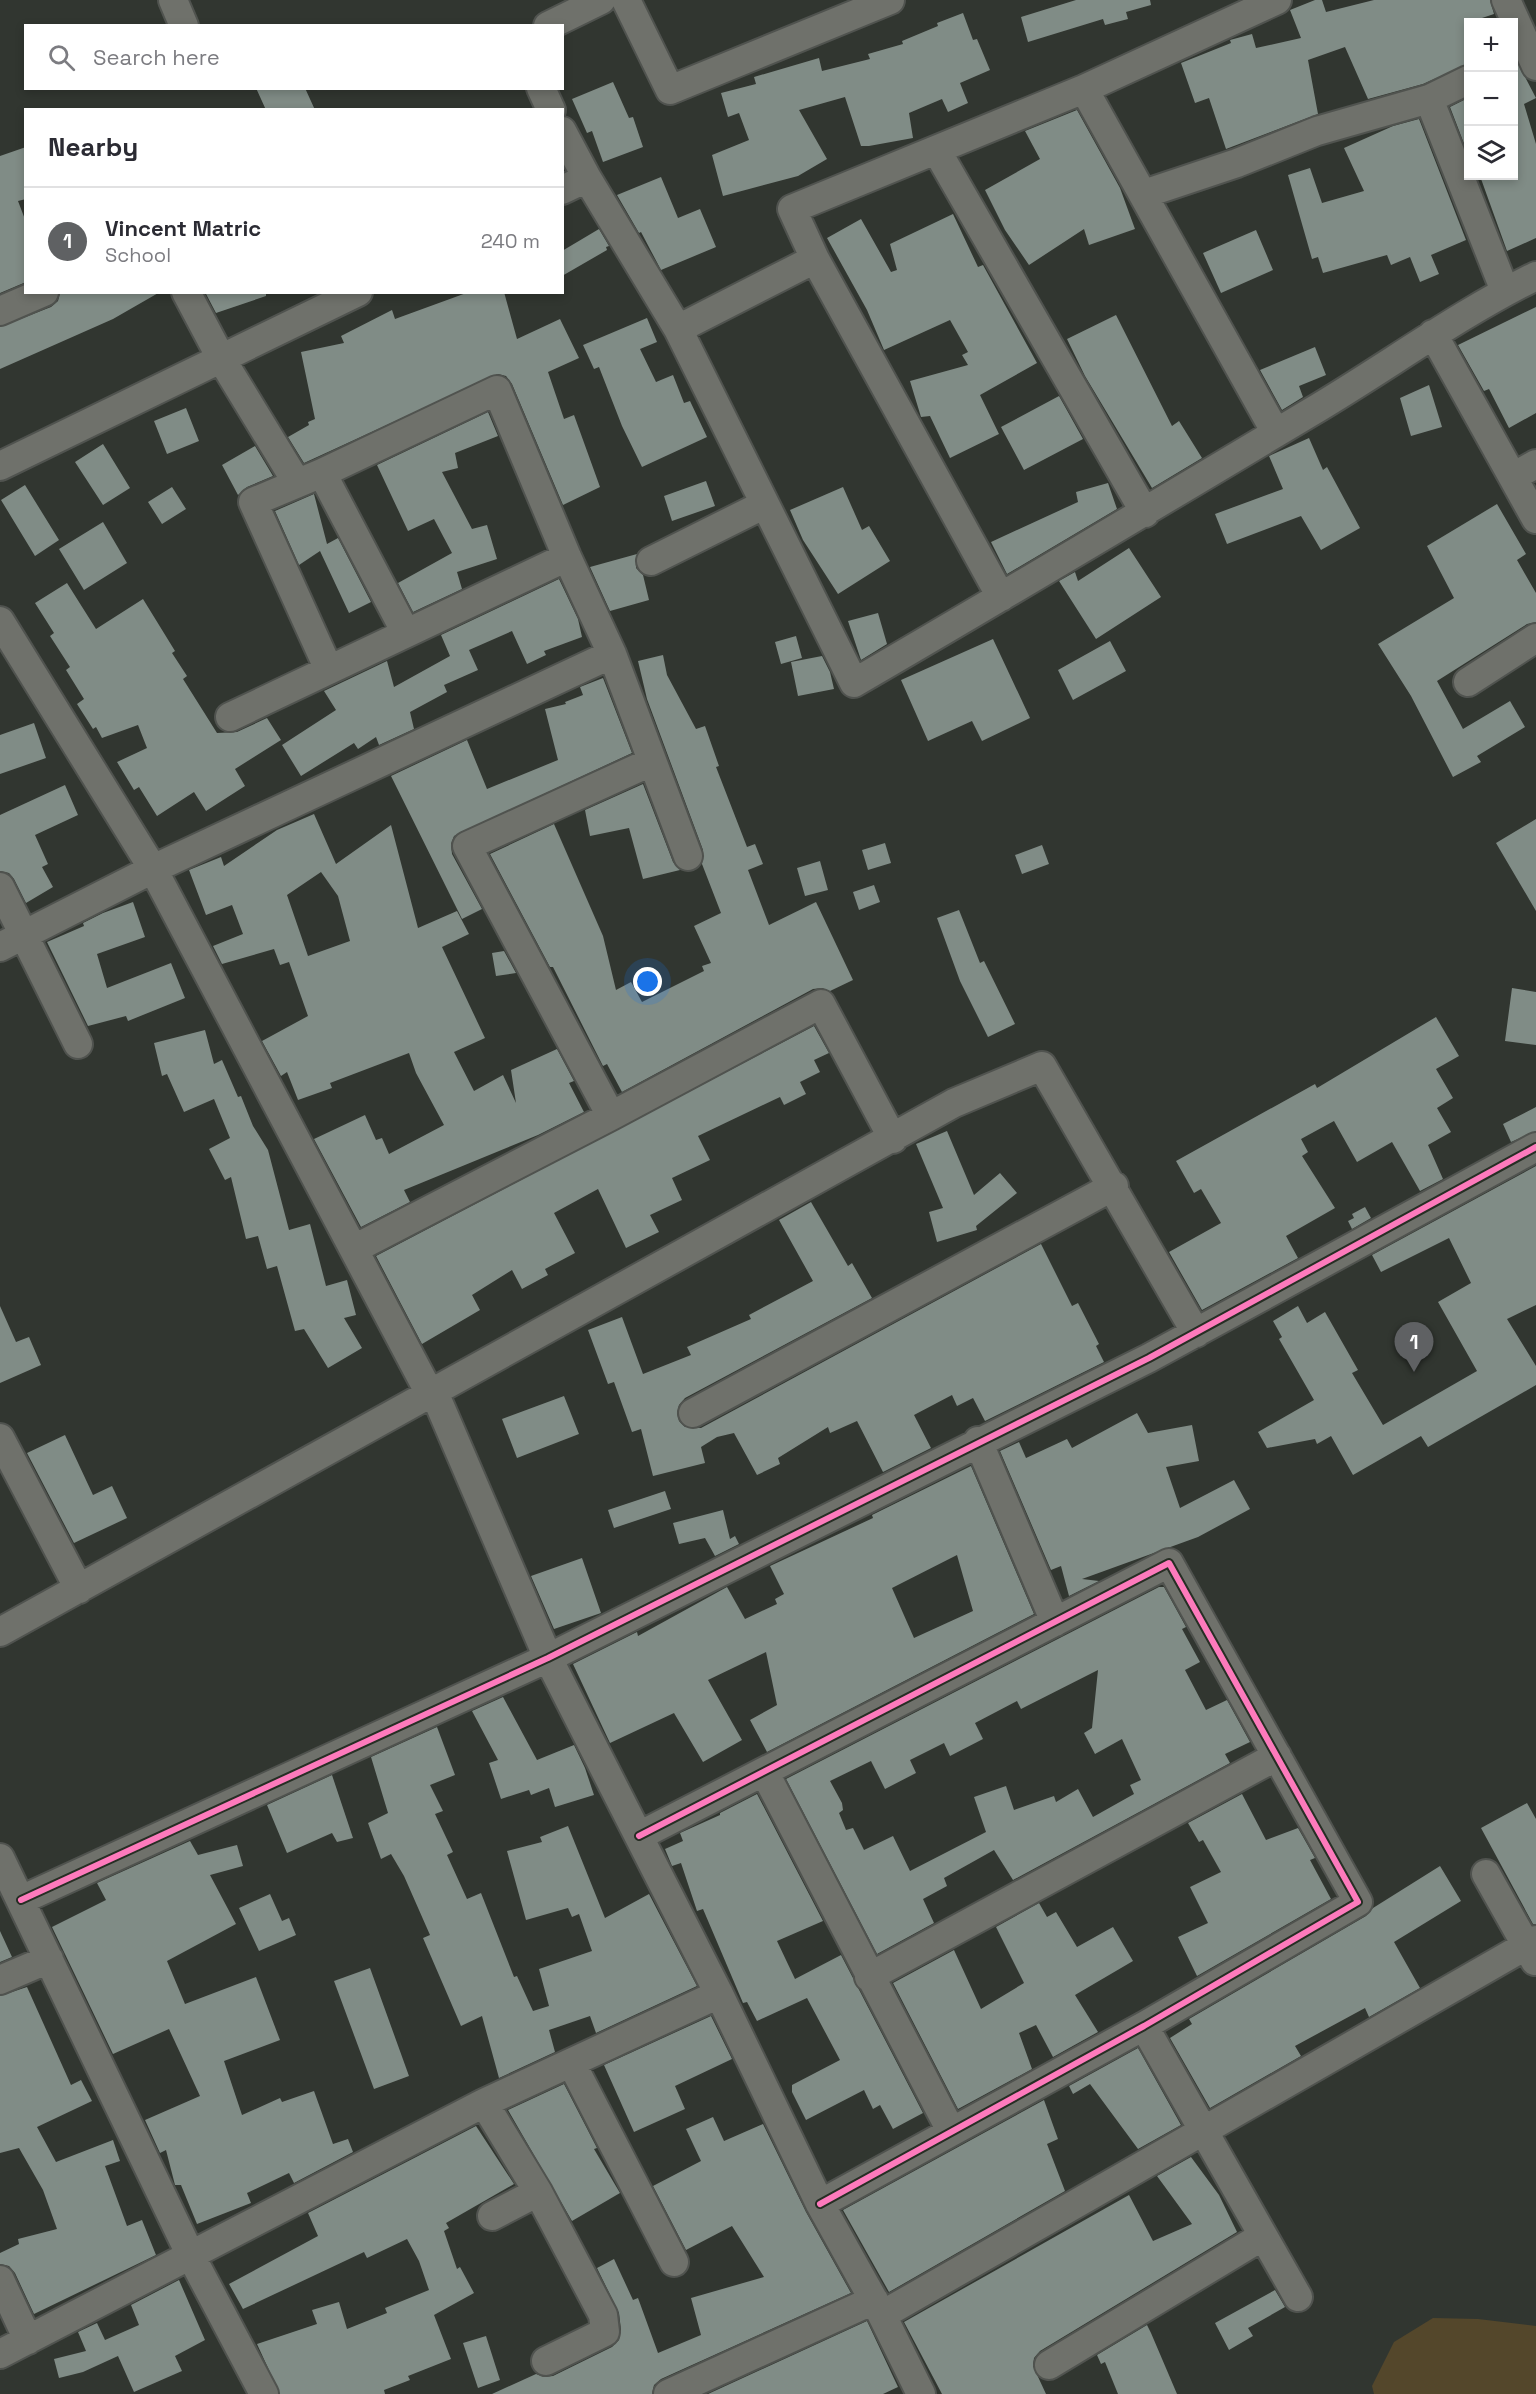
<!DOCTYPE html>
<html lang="en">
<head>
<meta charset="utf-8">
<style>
	:root { --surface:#fff; --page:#f2f2f3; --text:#2b2b33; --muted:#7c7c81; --line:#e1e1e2; --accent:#5f6163 }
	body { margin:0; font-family:"Space Grotesk",sans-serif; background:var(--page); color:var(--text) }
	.controls { position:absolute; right:18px; top:18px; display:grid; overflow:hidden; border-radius:0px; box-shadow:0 3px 9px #0003 }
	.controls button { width:54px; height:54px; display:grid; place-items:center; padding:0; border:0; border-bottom:2px solid var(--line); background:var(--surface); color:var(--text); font:30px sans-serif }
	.you { position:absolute; left:648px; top:982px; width:21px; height:21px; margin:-15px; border:4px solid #fff; border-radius:50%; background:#1a73e8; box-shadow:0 0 0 9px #1a73e833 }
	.badge { display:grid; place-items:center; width:39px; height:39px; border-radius:50%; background:var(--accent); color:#fff; font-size:20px; font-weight:700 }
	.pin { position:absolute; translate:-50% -50px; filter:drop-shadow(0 2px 3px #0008) }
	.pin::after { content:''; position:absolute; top:32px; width:21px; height:18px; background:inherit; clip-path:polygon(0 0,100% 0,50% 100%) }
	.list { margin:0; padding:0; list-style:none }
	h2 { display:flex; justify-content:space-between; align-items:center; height:78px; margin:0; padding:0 24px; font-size:26px }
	h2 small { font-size:20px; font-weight:400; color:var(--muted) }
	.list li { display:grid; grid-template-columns:39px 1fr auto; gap:18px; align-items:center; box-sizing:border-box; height:108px; padding:0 24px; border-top:2px solid var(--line) }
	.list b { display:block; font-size:22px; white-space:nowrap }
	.list p { margin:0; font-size:20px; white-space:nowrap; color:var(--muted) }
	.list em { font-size:20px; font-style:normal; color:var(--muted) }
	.icon { flex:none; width:33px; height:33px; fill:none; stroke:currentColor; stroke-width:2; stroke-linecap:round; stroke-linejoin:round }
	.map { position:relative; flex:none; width:1536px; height:2394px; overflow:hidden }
	.search { position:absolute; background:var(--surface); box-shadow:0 3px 9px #0003; left:24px; top:24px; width:540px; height:66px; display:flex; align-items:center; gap:15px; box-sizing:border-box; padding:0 21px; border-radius:0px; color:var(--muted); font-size:22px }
	.panel { position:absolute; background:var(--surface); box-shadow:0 3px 9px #0003; left:24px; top:108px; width:540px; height:186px; border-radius:0px }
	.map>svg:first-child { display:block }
	.green { fill:#54472b }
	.building { fill:#808c86; fill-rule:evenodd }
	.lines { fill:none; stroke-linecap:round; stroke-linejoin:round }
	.street-casing { stroke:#50534f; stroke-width:32 }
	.street { stroke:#6f716b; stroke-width:28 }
	.cycleway-casing { stroke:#262e24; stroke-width:10 }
	.cycleway { stroke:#fd7abc; stroke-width:6 }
</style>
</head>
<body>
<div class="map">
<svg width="1536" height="2394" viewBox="0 0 1536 2394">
	<rect width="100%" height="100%" fill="#313630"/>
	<path class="green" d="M1433,2318L1478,2319L1536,2326V2394H1374L1372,2386L1394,2342Z"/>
	<path class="building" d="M1076,0H1150L1151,5L1126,12L1128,19L1105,25L1103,19L1028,42L1021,17Z
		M1315,0H1322L1326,12L1374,0H1490L1494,14L1482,18L1484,22H1468V64L1423,84L1368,99L1345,47L1308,60L1318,114L1226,149L1209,98L1195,103L1181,63L1231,43L1230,40L1252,34L1256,48L1301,38L1290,10Z
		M963,13L973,40L977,39L990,70L960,83L968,103L948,112L942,99L909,113L913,138L869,146H861L845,97L799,110L827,159L798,176L723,196L712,155L749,140L739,113L728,117L721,93L756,84L754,77L819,58L822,71L870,59L868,54L903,44L902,41L938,26L937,23Z
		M1514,56L1536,98L1524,104L1536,144V238L1507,251L1480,176H1514Z
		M613,82L629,118L633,117L643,147L603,162L592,131L587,133L572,99Z
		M256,88H305L315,110H266Z
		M1468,98V154L1450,107Z
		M1077,110L1120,188L1135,229L1089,245L1084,229L1029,265L1005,230L985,190L1040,159L1025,131Z
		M1419,119L1466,240L1431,255L1439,274L1420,282L1410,257L1391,265L1387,255L1323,273L1318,257L1312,259L1288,175L1310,168L1322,203L1364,191L1344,148L1393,126Z
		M26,147V199L18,201L26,222V282L0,293V156Z
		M661,177L678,218L700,209L716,247L661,270L641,232L639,233L617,195Z
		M953,214L978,267L983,265L1037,363L980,395L999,434L950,458L930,416L921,417L910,381L968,365L962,355L968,352L950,320L884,350L867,310L827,238L861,219L891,272L897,270L890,244Z
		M599,229L609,246L606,247L607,250L562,276V251Z
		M1256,230L1273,270L1221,293L1203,253Z
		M160,292L113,319L0,369V327L51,307L58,301L60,293Z
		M205,292H266V296L216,313Z
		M469,292H504L517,339L560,319L579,358L548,372L564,419L574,415L600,487L563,505L512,384L506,376L498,374L304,463L288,437L309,425L308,422L315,419L301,352L344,343L341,336L392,310L395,319Z
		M1536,307V413L1509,428L1489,389L1484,391L1458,345Z
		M1116,315L1172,426L1179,421L1202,458L1152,488L1085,376L1067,339Z
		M647,318L657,342L640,349L656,382L673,375L684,403L690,401L707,437L642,467L622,426L599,367L594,369L583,345Z
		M1315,347L1326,375L1299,386L1303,397L1282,410L1260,370Z
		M1429,385L1442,427L1411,436L1400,398Z
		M1059,396L1083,439L1024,470L1001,427Z
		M186,408L199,441L167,454L154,421Z
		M488,412L498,436L455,453L458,468L442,472L472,529L487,525L497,559L457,572L462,589L413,612L398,583L452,553L434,519L408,531L377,465Z
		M1309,438L1323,470L1327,467L1360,528L1321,550L1301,516L1227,544L1215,514L1283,489L1269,456Z
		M103,444L130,488L103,505L75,462Z
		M255,446L273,476L247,487L238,495L222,465Z
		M706,481L715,506L672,521L664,496Z
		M1108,483L1117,509L1007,574L991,542L1078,502L1076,492Z
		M25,485L59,540L35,556L1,500Z
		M172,487L186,509L162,524L148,502Z
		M843,487L862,530L869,526L890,561L838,594L803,540L790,510Z
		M314,494L327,544L338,538L371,602L349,613L320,551L299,565L275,511Z
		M1497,504L1526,554L1517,560L1536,593V622L1527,624L1437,681L1463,729L1510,701L1525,727L1477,756L1481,762L1453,777L1411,696L1378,644L1454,598L1427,546Z
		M103,522L127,563L84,590L59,549Z
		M1129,548L1161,597L1096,639L1059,581L1075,572L1078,581Z
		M637,554L636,568L643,575L649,600L610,611L590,567Z
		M559,579L578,619L582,637L544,651L546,655L527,664L512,631L469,650L478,670L444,685L447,692L410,712L414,729L379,745L376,737L358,749L354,743L301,776L282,745L336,710L324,691L387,661L394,687L450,656L441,635Z
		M67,583L96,629L143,599L175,651L172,653L187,676L183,679L217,733L237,732L267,718L281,740L235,769L245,786L206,811L194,792L157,816L139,787L134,790L117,762L147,748L138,725L102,738L96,727L93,729L77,704L84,699L66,670L70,667L50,636L54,633L35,603Z
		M878,613L887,644L861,660L848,621Z
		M796,636L802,658L781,664L775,642Z
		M993,639L1030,718L982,741L972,721L928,741L901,680Z
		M1110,641L1126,671L1073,700L1058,670Z
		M663,655L667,675L696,729L705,726L719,766L716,767L747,847L755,844L763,864L748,870L769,925L816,902L853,980L830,991L822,988L813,989L622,1092L607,1064L603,1066L553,967H550L490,854L554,824L603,936L616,990L631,982L642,1002L704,971L702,966L711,963L694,926L721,913L702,864L703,850L647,699L638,661Z
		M822,656L830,672L834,689L798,696L791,662Z
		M603,678L632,753L454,836L451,844L452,854L482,909L462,919L391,776L467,740L487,789L558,760L545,709L566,704L565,702L583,695L580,687Z
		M34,723L46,758L0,774V735Z
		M643,784L673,862L680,870L643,879L629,828L590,836L585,810Z
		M65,785L78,815L35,835L48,864L42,867L53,887L26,903L14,879L9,873L0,871V815Z
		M314,814L336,864L391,825L418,928L457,911L469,934L442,947L485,1038L454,1052L474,1091L503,1075L516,1103L511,1070L557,1049L574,1081L569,1083L584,1112L538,1135L404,1190L410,1202L361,1227L314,1139L365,1115L376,1140L382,1138L389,1154L444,1125L416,1073L409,1053L330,1083L332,1088L298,1100L287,1072L281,1076L262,1041L308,1016L289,962L280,965L274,949L222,964L213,946L243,934L232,905L206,915L189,870L221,857L224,866L277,830ZM321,872L338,896L350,941L308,956L287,895Z
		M1536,819V911L1496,843Z
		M885,843L891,863L868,870L862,850Z
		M1042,845L1049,864L1022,874L1015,855Z
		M820,861L828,890L805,896L797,868Z
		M874,885L880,902L859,910L853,892Z
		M133,902L145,937L97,954L107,988L171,963L185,998L128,1021L126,1016L88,1026L47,942L84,926L83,923L103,913Z
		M959,910L980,963L984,961L1015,1024L988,1037L960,981L937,918Z
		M504,951L516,973L496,976L492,953Z
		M1512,988L1536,992V1045L1505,1041Z
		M1436,1017L1459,1056L1436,1069L1453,1098L1437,1108L1451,1132L1428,1145L1443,1179L1420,1191L1392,1142L1357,1162L1334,1121L1301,1139L1308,1152L1302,1156L1335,1208L1286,1236L1298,1258L1202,1310L1169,1252L1221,1223L1201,1189L1194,1193L1176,1161L1315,1084L1317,1088Z
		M814,1026L829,1053L814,1060L820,1072L800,1082L806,1094L784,1105L780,1097L698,1136L710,1160L672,1178L682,1200L650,1215L659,1232L626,1248L598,1189L554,1213L575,1253L545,1269L548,1275L522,1289L512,1270L472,1295L480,1310L422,1344L376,1256Z
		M205,1030L214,1064L222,1060L238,1097L241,1096L253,1126L268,1150L289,1230L310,1224L326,1286L347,1280L356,1315L344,1318L362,1348L328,1368L304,1329L295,1331L277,1266L267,1269L258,1236L246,1239L231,1177L225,1180L209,1149L230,1138L214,1099L184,1112L167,1074L162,1076L154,1043Z
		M1536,1107V1131L1511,1142L1503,1124Z
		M947,1131L974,1195L1000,1173L1017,1193L976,1226L977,1230L937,1242L929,1212L943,1208L916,1144Z
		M1536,1166V1305L1507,1319L1536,1366V1385L1428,1447L1421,1436L1353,1475L1331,1436L1317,1444L1315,1439L1267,1448L1258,1432L1314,1400L1279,1339L1282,1337L1273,1321L1298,1306L1307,1323L1325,1312L1358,1370L1352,1373L1383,1425L1477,1371L1438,1302L1471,1283L1449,1238L1381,1272L1372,1255Z
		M811,1202L848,1266L852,1263L872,1298L685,1398L679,1405L677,1413L679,1421L685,1427L701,1428L1041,1244L1072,1306L1078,1303L1099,1344L1096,1346L1104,1362L985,1421L973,1398L957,1406L952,1395L914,1415L931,1448L883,1472L857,1421L830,1433L828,1427L778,1458L780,1464L757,1475L734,1433L717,1437L701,1447L705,1463L653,1476L641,1429L632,1432L614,1382L608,1384L588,1330L622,1317L643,1374L691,1355L687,1347L751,1319L749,1315L813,1281L779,1220Z
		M1365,1207L1371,1218L1352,1229L1348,1221L1354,1218L1352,1214Z
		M0,1306L16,1342L29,1337L41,1365L0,1383Z
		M564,1396L579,1434L517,1458L502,1419Z
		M1137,1413L1148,1433L1192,1425L1199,1461L1166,1467L1180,1508L1234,1480L1250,1509L1198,1537L1082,1579L1099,1581L1069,1596L1061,1566L1051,1570L1000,1451L1019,1442L1026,1458L1067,1439L1072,1448Z
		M65,1435L93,1495L112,1486L127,1518L74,1543L27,1453Z
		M971,1466L1034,1614L767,1752L750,1720L777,1705L766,1652L708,1680L742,1740L703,1762L674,1713L610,1743L573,1664L637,1632L638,1636L727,1587L745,1619L777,1604L775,1599L784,1594L770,1566L873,1518L872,1515ZM957,1555L973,1611L914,1638L892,1588Z
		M665,1491L671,1509L614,1528L608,1510Z
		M723,1510L730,1539L735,1536L739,1544L715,1556L705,1538L679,1544L673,1523Z
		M582,1558L601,1613L554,1629L531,1576Z
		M1159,1587H1164L1186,1627L1182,1629L1200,1662L1185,1670L1206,1710L1227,1700L1250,1742L1225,1754L1230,1763L1013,1880L994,1850L944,1878L947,1886L923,1899L934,1923L877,1954L786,1779ZM1098,1670L1092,1728L1084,1733L1095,1754L1122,1739L1141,1780L1130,1785L1134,1794L1093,1817L1078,1789L1056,1802L1054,1796L1014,1810L1006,1786L974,1797L986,1832L910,1871L893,1836L864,1850L853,1828L846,1830L839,1813L843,1810L842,1803L830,1781L871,1761L885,1789L916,1773L910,1760L944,1743L950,1756L983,1739L975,1723L1017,1701L1021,1709Z
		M503,1697L537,1760L574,1745L585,1768L594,1795L555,1807L549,1788L531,1795L529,1790L501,1799L489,1763L498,1760L472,1711Z
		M437,1727L455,1775L430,1785L443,1811L435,1814L453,1852L447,1855L467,1899L481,1893L514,1977L517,1976L533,2011L549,2006L539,1969L592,1951L579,1914L572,1917L568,1908L526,1920L507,1851L542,1842L540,1837L568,1826L605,1918L649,1894L697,1986L596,2033L590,2016L549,2030L555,2052L499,2078L482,2016L461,2026L423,1938L430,1935L404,1876L391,1854L381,1859L368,1823L388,1813L371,1757Z
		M332,1775L353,1838L337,1842L332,1833L287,1853L267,1805Z
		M757,1794L823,1921L777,1941L795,1979L841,1955L923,2113L893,2129L880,2105L873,2109L864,2090L806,2120L792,2092V2085L840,2060L807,1998L757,2021L747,2002L743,2003L703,1909L697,1911L681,1863L672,1866L665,1849L683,1841L680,1833L720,1815V1813Z
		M1242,1794L1266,1840L1298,1828L1315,1858L1310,1860L1331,1899L1197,1976L1178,1937L1208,1923L1190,1887L1221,1872L1203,1840L1199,1842L1188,1823Z
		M1527,1803L1536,1819V1924H1533L1481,1828Z
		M190,1841L198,1855L237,1845L243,1866L210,1875L236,1924L167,1961L185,2004L256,1977L280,2040L224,2061L242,2115L280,2098L282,2102L314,2091L333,2144L348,2139L353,2152L294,2183L289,2173L247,2193L251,2203L197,2224L181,2185H175L166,2150L160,2153L145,2120L200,2096L182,2057L169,2029L113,2054L52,1927L106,1900L97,1883Z
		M1440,1866L1461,1901L1394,1942L1420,1988L1369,2017L1365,2008L1295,2046L1301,2056L1210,2108L1170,2038L1192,2024L1189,2019L1366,1916L1373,1908Z
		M270,1894L282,1921L289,1918L296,1935L259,1951L239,1908Z
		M1039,1903L1047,1917L1056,1912L1077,1947L1113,1927L1133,1961L1075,1995L1098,2032L1053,2057L1036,2025L1019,2033L1032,2069L958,2109L893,1983L954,1950L981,2009L1024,1983L996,1927Z
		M0,1931L12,1957L0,1962Z
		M370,1968L409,2076L374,2089L334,1981Z
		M27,1987L71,2085L81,2080L92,2101L37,2127L56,2162L113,2140L120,2161L105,2166L127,2226L142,2220L156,2255L34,2314L15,2273L9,2266L0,2264V2253L19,2244L18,2239L57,2229L43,2190L19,2148L0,2153V1996Z
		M711,2016L732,2059L675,2086L685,2109L634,2132L604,2065Z
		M1138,2048L1181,2125L1138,2149L1090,2084L1073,2094L1069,2086Z
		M564,2084L597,2148L594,2149L620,2193L572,2221L508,2110Z
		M1044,2100L1058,2139L1047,2144L1065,2191L889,2292L843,2210Z
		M713,2117L724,2141L763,2124L806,2212L851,2293L661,2379L654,2385L652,2394H492L536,2374L544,2377L553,2376L612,2347L619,2340L621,2330L619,2313L597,2268L614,2259L633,2300L638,2298L658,2353L701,2335L691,2298L764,2277L732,2226L686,2250L653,2186L701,2161L686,2129Z
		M476,2126L514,2184L446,2223L449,2228L444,2231L457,2269L460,2267L474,2293L434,2315L451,2359L408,2376L410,2380L384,2390L385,2394H280L257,2344L317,2324L312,2310L339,2302L347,2329L387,2313L385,2308L429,2290L419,2261L407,2239L367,2258L364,2252L243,2309L229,2284L318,2236L308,2213Z
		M1191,2157L1219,2195L1237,2232L1040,2351L1034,2358L1033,2366L1046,2394H942L904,2322L1129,2195L1153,2241L1192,2224L1157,2176Z
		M179,2280L205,2340L175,2356L182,2371L134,2392L118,2356L83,2372L59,2378L54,2359L86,2351L78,2332L97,2323L105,2340L139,2325L131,2305Z
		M1275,2290L1285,2307L1248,2328L1253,2336L1229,2350L1215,2323Z
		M867,2321L898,2387L883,2394H708Z
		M1147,2325L1151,2333L1177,2394H1118L1105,2362L1101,2364L1097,2355Z
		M486,2336L500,2380L478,2388L463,2343Z"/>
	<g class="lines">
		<defs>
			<path id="street" d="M173,0L184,26
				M626,0L670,90L890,0
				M1506,0L1536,66
				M548,26L601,0
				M541,88L551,110
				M1084,89L1276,433
				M1429,99L1505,291
				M562,131L587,178
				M937,151L1145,513
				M562,190L587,178L678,329L815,259L792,209L1084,89L1277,0
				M1144,194L1237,163L1317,131L1429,99L1468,80
				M815,259L1001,597
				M186,292L222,360L297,483
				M0,311L44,292
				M678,329L854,683C1007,594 1159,503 1311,412C1387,367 1457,315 1536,276
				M1433,334L1536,519
				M0,466L358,292
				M322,473L497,390L567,557L612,654L688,856
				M1513,477L1536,464
				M651,561L765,504
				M0,621L153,869L430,1394
				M329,670L253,502L322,473L406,633
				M1468,682L1536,638
				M230,717L567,557
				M0,887L78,1044
				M0,947L153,869L612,654
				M611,1116L467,846L651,762
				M354,1249L611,1116L821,1004L893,1139
				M434,1392L548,1658L719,1994L820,2204L882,2315L921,2394
				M693,1413L1114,1186
				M0,1438L79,1589
				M978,1441L1055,1622
				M0,1632L954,1103L1042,1066L1196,1333
				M765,1773L951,2131
				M639,1836L1169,1563L1358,1902L1144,2026L820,2204
				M0,1858L191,2256L264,2394
				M1486,1874L1535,1961
				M21,1900L548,1658L1149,1358L1536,1147
				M869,1977L1277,1756
				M0,1980L49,1959
				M1144,2026L1298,2297
				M572,2064L674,2262
				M484,2103L538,2192L603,2315L605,2332L546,2361
				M492,2216L538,2192
				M0,2280L28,2340
				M882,2315L1536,1940
				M0,2354L484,2103L719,1994
				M1049,2365L1263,2236
				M668,2394L874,2300"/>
		</defs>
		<use href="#street" class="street-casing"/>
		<use href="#street" class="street"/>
		<defs>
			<path id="cycleway" d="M639,1836L1169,1563L1358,1902L1144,2026L820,2204
				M21,1900L548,1658L1149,1358L1536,1147"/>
		</defs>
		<use href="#cycleway" class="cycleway-casing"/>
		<use href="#cycleway" class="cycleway"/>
	</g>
</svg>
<div class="controls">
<button>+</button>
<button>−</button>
<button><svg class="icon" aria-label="layers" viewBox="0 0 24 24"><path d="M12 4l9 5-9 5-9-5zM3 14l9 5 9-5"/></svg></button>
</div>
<div class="you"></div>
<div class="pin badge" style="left:1414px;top:1372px">1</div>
<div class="search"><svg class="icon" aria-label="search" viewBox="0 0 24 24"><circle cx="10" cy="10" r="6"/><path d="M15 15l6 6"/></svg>Search here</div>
<section class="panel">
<h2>Nearby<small></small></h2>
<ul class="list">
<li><span class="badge">1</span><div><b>Vincent Matric</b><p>School</p></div><em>240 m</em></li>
</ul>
</section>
</div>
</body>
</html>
